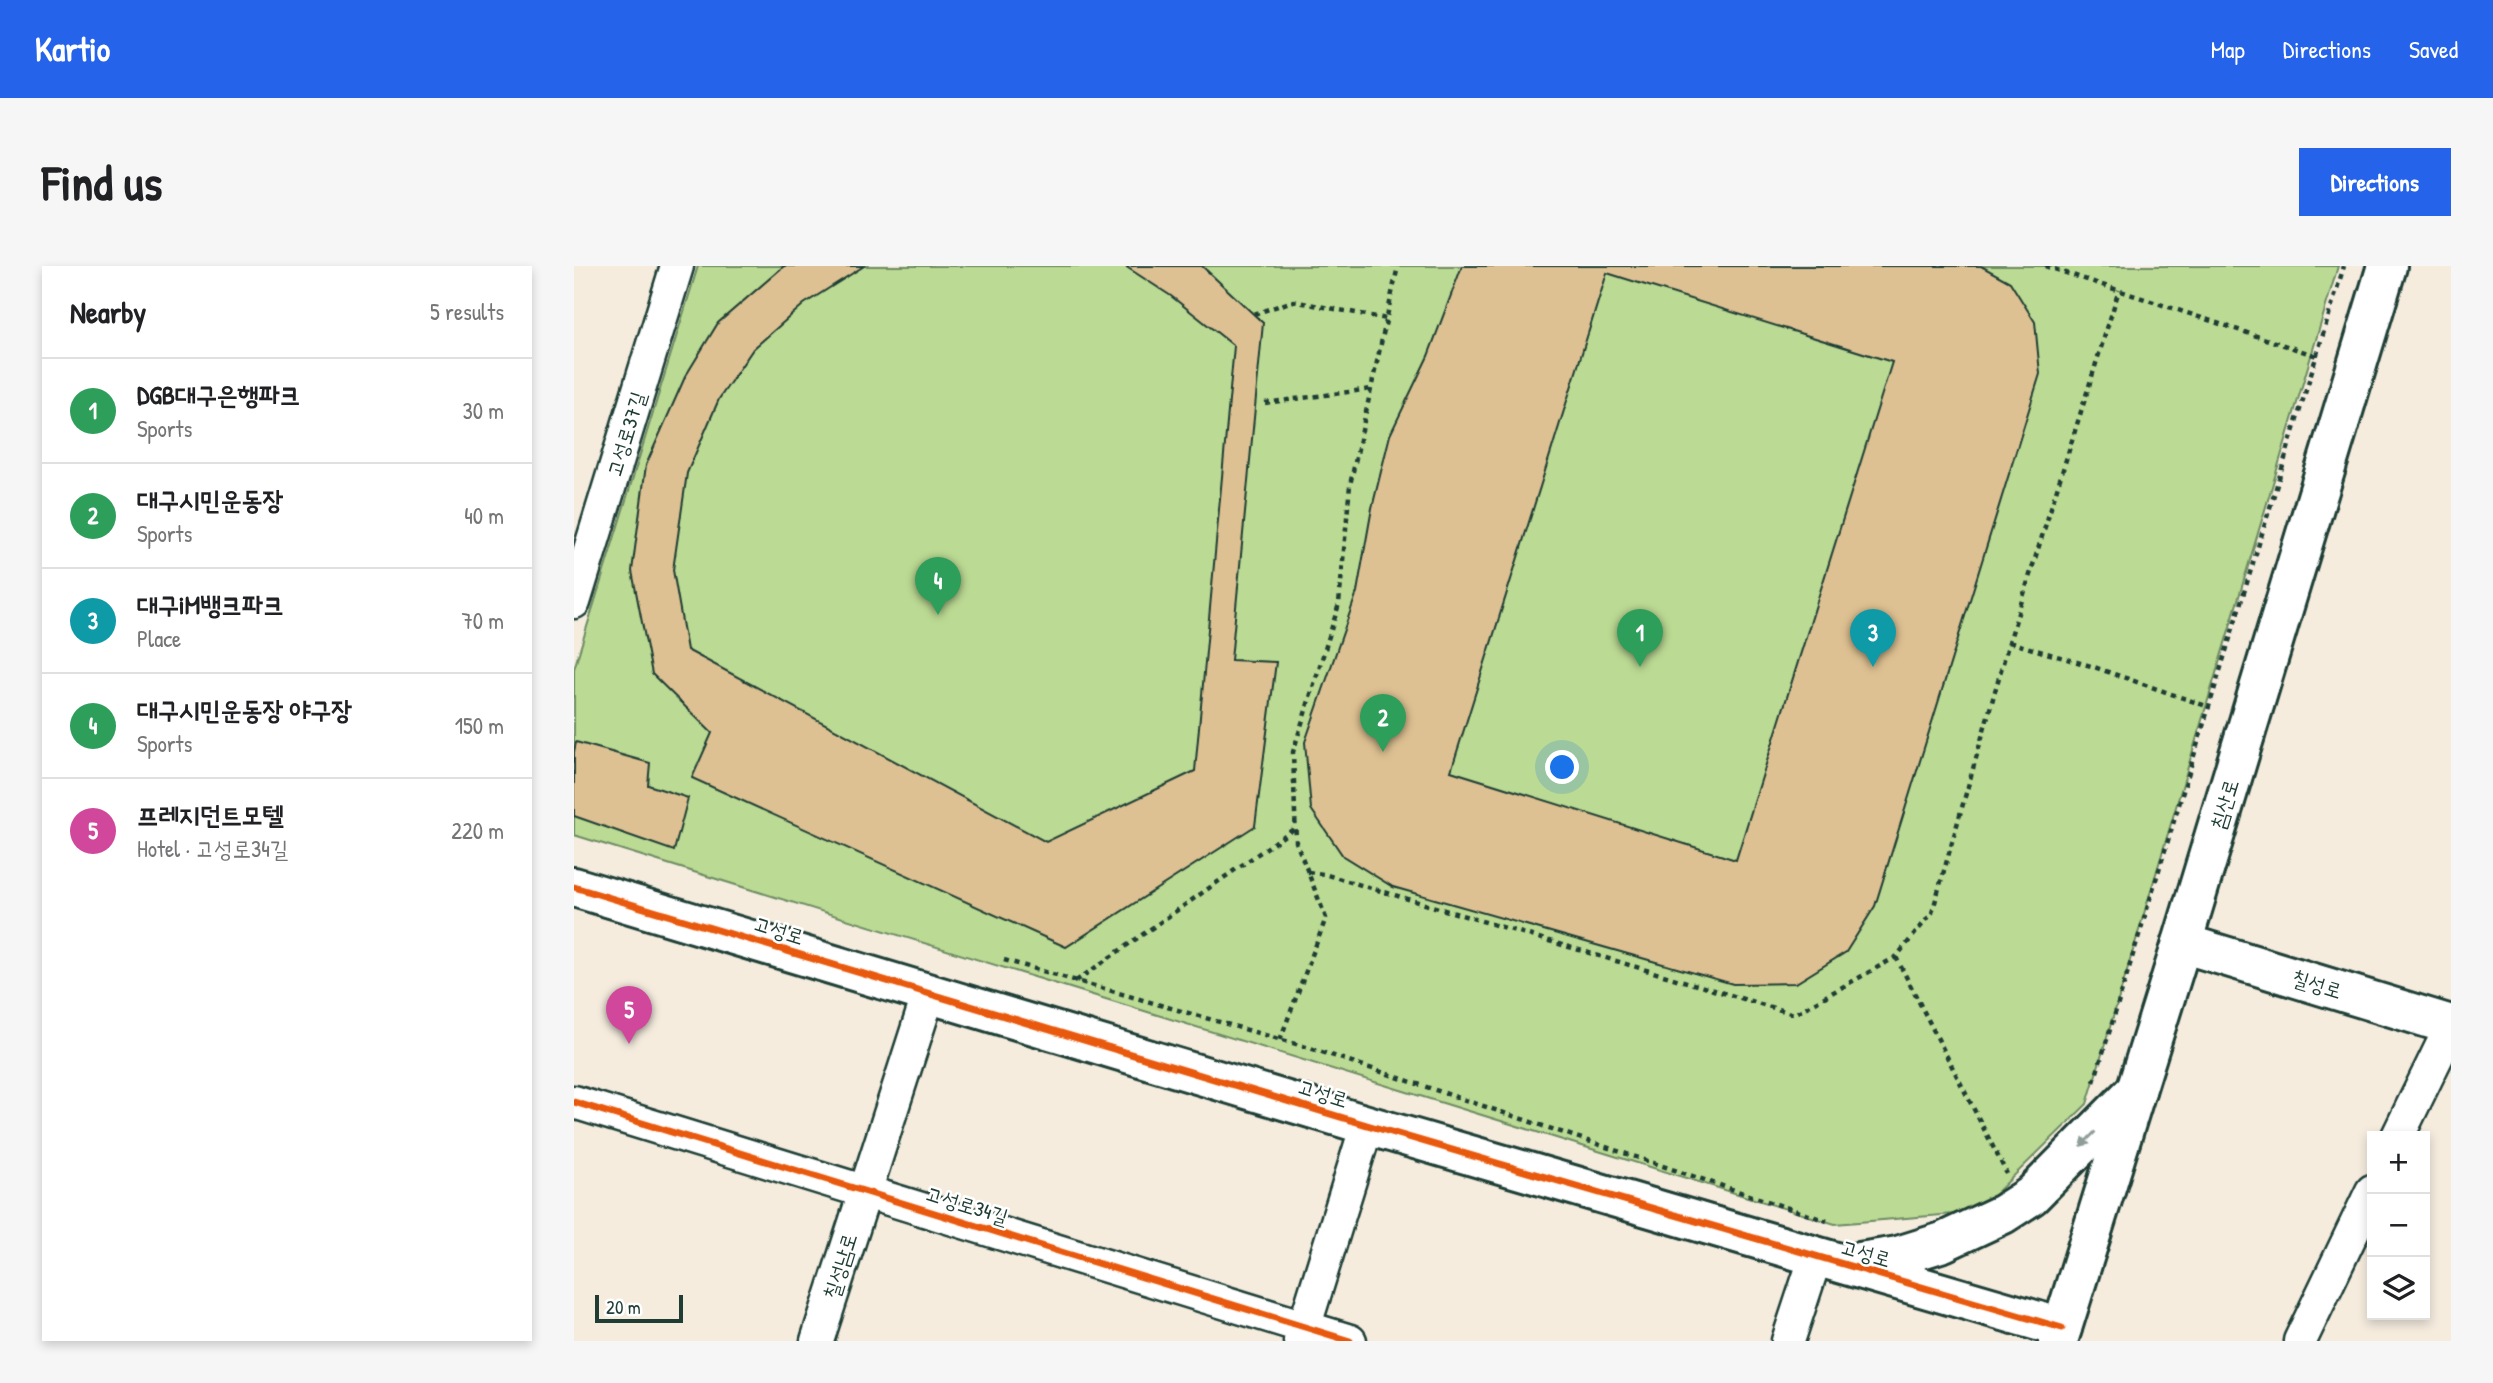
<!DOCTYPE html>
<html lang="en">
<head>
<meta charset="utf-8">
<style>
	:root { --surface:#fff; --page:#f6f6f6; --text:#202124; --muted:#757577; --line:#e0e0e0; --accent:#2563eb }
	body { margin:0; font-family:"Patrick Hand","Poor Story",sans-serif; background:var(--page); color:var(--text) }
	.controls { position:absolute; right:21px; bottom:21px; display:grid; overflow:hidden; border-radius:0px; box-shadow:0 4px 10px #0003 }
	.controls button { width:63px; height:63px; display:grid; place-items:center; padding:0; border:0; border-bottom:2px solid var(--line); background:var(--surface); color:var(--text); font:35px sans-serif }
	.scale { position:absolute; left:21px; bottom:18px; width:88px; box-sizing:border-box; padding-left:7px; border:4px solid #1f3d34; border-top:0; font-size:19px; line-height:24px; white-space:nowrap; color:#1f3d34; -webkit-text-stroke:5px #fff; paint-order:stroke }
	.you { position:absolute; left:989px; top:502px; width:24px; height:24px; margin:-18px; border:5px solid #fff; border-radius:50%; background:#1a73e8; box-shadow:0 0 0 10px #1a73e833 }
	.badge { display:grid; place-items:center; width:46px; height:46px; border-radius:50%; background:var(--accent); color:#fff; font-size:23px; font-weight:700 }
	.pin { position:absolute; translate:-50% -58px; filter:drop-shadow(0 2px 4px #0008) }
	.pin::after { content:''; position:absolute; top:37px; width:24px; height:21px; background:inherit; clip-path:polygon(0 0,100% 0,50% 100%) }
	.list { margin:0; padding:0; list-style:none }
	h2 { display:flex; justify-content:space-between; align-items:center; height:91px; margin:0; padding:0 28px; font-size:30px }
	h2 small { font-size:23px; font-weight:400; color:var(--muted) }
	.list li { display:grid; grid-template-columns:46px 1fr auto; gap:21px; align-items:center; box-sizing:border-box; height:105px; padding:0 28px; border-top:2px solid var(--line) }
	.list b { display:block; font-size:26px; white-space:nowrap }
	.list p { margin:0; font-size:23px; white-space:nowrap; color:var(--muted) }
	.list em { font-size:23px; font-style:normal; color:var(--muted) }
	.icon { flex:none; width:38px; height:38px; fill:none; stroke:currentColor; stroke-width:2; stroke-linecap:round; stroke-linejoin:round }
	.map { position:relative; flex:none; width:1877px; height:1075px; overflow:hidden; border-radius:0px }
	header { display:flex; align-items:center; gap:42px; box-sizing:border-box; height:98px; padding:0 35px; background:var(--accent); color:#fff }
	header strong { font-size:33px }
	nav { display:flex; gap:38px; margin-inline-start:auto; font-size:24px }
	.intro { display:flex; align-items:center; justify-content:space-between; box-sizing:border-box; height:168px; padding:0 42px }
	h1 { margin:0; font-size:49px }
	.button { padding:18px 32px; border-radius:0px; background:var(--accent); color:#fff; font-size:24px; font-weight:700 }
	main { display:flex; gap:42px; padding:0 42px }
	aside { flex:1; background:var(--surface); border-radius:0px; box-shadow:0 4px 10px #0003 }
	.map>svg:first-child { display:block }
	.green { fill:#bbda93; stroke:#6d8c64; stroke-width:2 }
	.building { fill:#dec192; stroke:#1f3d34; stroke-width:2; fill-rule:evenodd }
	.lines { fill:none; stroke-linecap:round; stroke-linejoin:round }
	.minor-casing { stroke:#1f3d34; stroke-width:37 }
	.tertiary-casing { stroke:#1f3d34; stroke-width:44 }
	.secondary-casing { stroke:#1f3d34; stroke-width:44 }
	.path { stroke:#1f3d34; stroke-width:4.5; stroke-dasharray:5 5; stroke-linecap:butt }
	.minor { stroke:#fff; stroke-width:32 }
	.tertiary { stroke:#fff; stroke-width:38 }
	.secondary { stroke:#fff; stroke-width:38 }
	.cycleway-casing { stroke:#fff; stroke-width:11 }
	.cycleway { stroke:#e8590c; stroke-width:7 }
	.oneway { fill:#8f9e9a }
	.labels { text-anchor:middle; dominant-baseline:central; stroke-width:5; stroke-linejoin:round; paint-order:stroke }
	.street-label { font-size:21px; fill:#1f3d34; stroke:#fff }
</style>
</head>
<body>
<header>
<strong>Kartio</strong>
<nav><a>Map</a><a>Directions</a><a>Saved</a></nav>
</header>
<div class="intro"><h1>Find us</h1><a class="button">Directions</a></div>
<main>
<aside>
<h2>Nearby<small>5 results</small></h2>
<ul class="list">
<li><span class="badge" style="background:#2e9e5b">1</span><div><b>DGB대구은행파크</b><p>Sports</p></div><em>30 m</em></li>
<li><span class="badge" style="background:#2e9e5b">2</span><div><b>대구시민운동장</b><p>Sports</p></div><em>40 m</em></li>
<li><span class="badge" style="background:#0f9aa8">3</span><div><b>대구iM뱅크파크</b><p>Place</p></div><em>70 m</em></li>
<li><span class="badge" style="background:#2e9e5b">4</span><div><b>대구시민운동장 야구장</b><p>Sports</p></div><em>150 m</em></li>
<li><span class="badge" style="background:#d1479c">5</span><div><b>프레지던트모텔</b><p>Hotel · 고성로34길</p></div><em>220 m</em></li>
</ul>
</aside>
<div class="map">
<svg width="1877" height="1075" viewBox="0 0 1877 1075">
	<rect width="100%" height="100%" fill="#f5ecde"/>
	<filter id="ink" filterUnits="userSpaceOnUse"><feTurbulence type="fractalNoise" baseFrequency=".0143" numOctaves="2"/><feDisplacementMap in="SourceGraphic" scale="14" xChannelSelector="R" yChannelSelector="G"/><feConvolveMatrix kernelMatrix="1 2 1 2 8 2 1 2 1" color-interpolation-filters="sRGB"/></filter>
	<g filter="url(#ink)">
		<path class="green" d="M124,0H1764L1513,838L1403,946L1261,958L0,569V403Z"/>
		<path class="building" d="M210,0H290L230,38L179,83L145,133L113,207L99,304L113,384L472,576L621,505L660,80L597,30L551,0H628L689,57L657,394L702,396L681,560L492,681L118,512L138,467L78,408L58,305L72,199L111,111L144,57Z
			M888,0H1407L1436,16L1461,56L1466,108L1301,640L1272,686L1222,717L1159,718L819,621L769,590L737,543L731,476L783,326L798,242L816,169L854,90ZM1033,7L1318,96L1162,594L877,505Z
			M2,476L76,497L74,519L114,532L100,585L0,550V486Z"/>
		<g class="lines">
			<defs>
				<path id="minor" d="M0,336L103,0
					M0,836L776,1075
					M1824,870L1877,761
					M243,1075L355,727
					M726,1075L793,859
					M1214,1075L1242,990
					M1726,1075L1798,925"/>
				<path id="tertiary" d="M0,621L793,859L1488,1062
					M1608,677L1877,759
					M1279,997L1324,990L1369,976L1429,948L1457,930L1562,824"/>
				<path id="secondary" d="M1484,1075L1608,677L1813,0"/>
			</defs>
			<use href="#minor" class="minor-casing"/>
			<use href="#tertiary" class="tertiary-casing"/>
			<use href="#secondary" class="secondary-casing"/>
			<path class="path" d="M1471,0L1743,90
				M680,48L719,35L813,53
				M691,137L797,123
				M1435,376L1517,400L1635,441
				M734,606L750,608L1220,748L1322,691L1358,647L1435,376L1545,24
				M1322,691L1433,908
				M430,694L736,782L1253,955
				M502,715L721,562
				M706,774L752,652L722,576L719,486L765,338L776,219L824,0
				M1520,816L1770,0"/>
			<use href="#minor" class="minor"/>
			<use href="#tertiary" class="tertiary"/>
			<use href="#secondary" class="secondary"/>
			<defs>
				<path id="cycleway" d="M0,621L793,859L1488,1062
					M0,836L776,1075"/>
			</defs>
			<use href="#cycleway" class="cycleway-casing"/>
			<use href="#cycleway" class="cycleway"/>
		</g>
		<defs><path id="oneway-solid" d="M-6-.8H1V-3.2L6.5 0L1 3.2V.8H-6Z" transform="scale(1.75)"/></defs>
		<use class="oneway" href="#oneway-solid" transform="translate(1514 873) rotate(135)"/>
	</g>
	<g class="labels">
		<g class="street-label">
			<text transform="translate(52 168) rotate(-73)">고성로37길</text>
			<text transform="translate(1650 538) rotate(-73)">침산로</text>
			<text transform="translate(205 664) rotate(17)">고성로</text>
			<text transform="translate(1743 718) rotate(17)">칠성로</text>
			<text transform="translate(749 827) rotate(17)">고성로</text>
			<text transform="translate(393 939) rotate(17)">고성로34길</text>
			<text transform="translate(1292 987) rotate(16)">고성로</text>
			<text transform="translate(266 1000) rotate(-73)">칠성남로</text>
		</g>
	</g>
</svg>
<div class="controls">
<button>+</button>
<button>−</button>
<button><svg class="icon" aria-label="layers" viewBox="0 0 24 24"><path d="M12 4l9 5-9 5-9-5zM3 14l9 5 9-5"/></svg></button>
</div>
<div class="scale">20 m</div>
<div class="you"></div>
<div class="pin badge" style="left:1066px;top:401px;background:#2e9e5b">1</div>
<div class="pin badge" style="left:809px;top:486px;background:#2e9e5b">2</div>
<div class="pin badge" style="left:1299px;top:401px;background:#0f9aa8">3</div>
<div class="pin badge" style="left:364px;top:349px;background:#2e9e5b">4</div>
<div class="pin badge" style="left:55px;top:778px;background:#d1479c">5</div>
</div>
</main>
</body>
</html>
